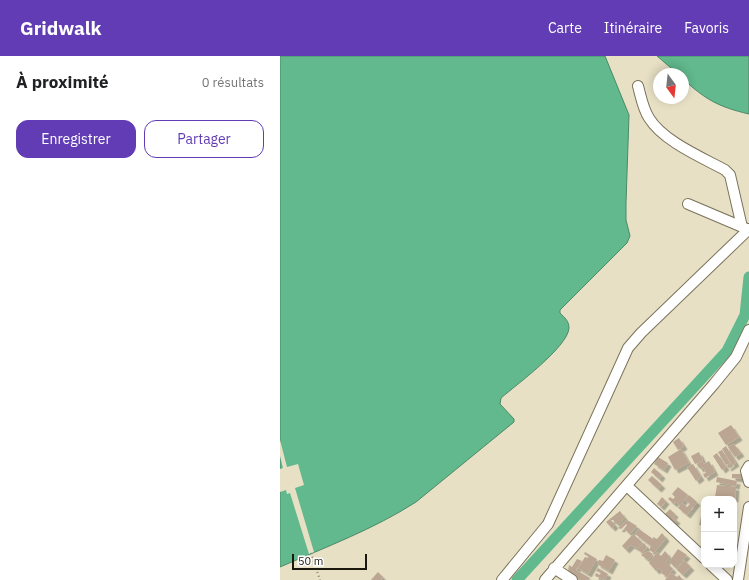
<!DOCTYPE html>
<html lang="fr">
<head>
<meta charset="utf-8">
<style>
	:root { --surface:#fff; --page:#f6f6f6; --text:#202124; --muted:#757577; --line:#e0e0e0; --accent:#613cb4 }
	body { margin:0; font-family:"IBM Plex Sans",sans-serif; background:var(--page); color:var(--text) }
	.controls { position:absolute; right:12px; bottom:12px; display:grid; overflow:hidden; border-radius:8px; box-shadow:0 2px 10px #0003 }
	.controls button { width:36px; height:36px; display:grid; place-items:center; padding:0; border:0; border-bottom:1px solid var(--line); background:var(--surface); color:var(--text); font:20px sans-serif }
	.compass { position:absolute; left:373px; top:12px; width:36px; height:36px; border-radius:50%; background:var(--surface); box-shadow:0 2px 10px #0003; rotate:165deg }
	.scale { position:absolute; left:12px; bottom:10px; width:75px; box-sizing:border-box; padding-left:4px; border:2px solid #1b190f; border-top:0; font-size:11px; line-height:14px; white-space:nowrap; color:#1b190f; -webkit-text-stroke:3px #fff; paint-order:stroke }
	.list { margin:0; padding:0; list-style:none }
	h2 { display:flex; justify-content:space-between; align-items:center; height:52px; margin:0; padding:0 16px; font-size:17px }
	h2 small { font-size:13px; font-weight:400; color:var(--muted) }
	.actions { display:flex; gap:8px; padding:12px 16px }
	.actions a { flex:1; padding:9px 0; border:1px solid var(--accent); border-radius:12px; text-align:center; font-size:14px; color:var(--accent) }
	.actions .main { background:var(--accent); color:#fff }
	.map { position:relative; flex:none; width:469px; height:524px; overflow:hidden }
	header { display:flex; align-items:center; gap:24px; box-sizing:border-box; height:56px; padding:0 20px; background:var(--accent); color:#fff }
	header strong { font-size:19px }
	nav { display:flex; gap:22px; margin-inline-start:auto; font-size:14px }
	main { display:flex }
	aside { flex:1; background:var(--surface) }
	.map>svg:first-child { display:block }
	.water { fill:#61b98d; stroke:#4c8967 }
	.pier { fill:#e7e0c5 }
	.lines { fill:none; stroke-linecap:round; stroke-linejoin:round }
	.canal { stroke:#61b98d; stroke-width:11 }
	.building { fill:#bba593; filter:url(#shadow) }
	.street-casing { stroke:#7a735b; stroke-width:12 }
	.path { stroke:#827d6b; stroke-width:2; stroke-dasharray:1 3; stroke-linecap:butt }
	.street { stroke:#fff; stroke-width:10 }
</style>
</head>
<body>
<header>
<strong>Gridwalk</strong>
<nav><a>Carte</a><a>Itinéraire</a><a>Favoris</a></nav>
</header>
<main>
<aside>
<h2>À proximité<small>0 résultats</small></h2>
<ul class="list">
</ul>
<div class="actions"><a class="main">Enregistrer</a><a>Partager</a></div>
</aside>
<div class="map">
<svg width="469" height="524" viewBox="0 0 469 524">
	<defs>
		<filter id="shadow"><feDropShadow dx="3.5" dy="3.5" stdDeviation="0" flood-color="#0004"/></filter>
	</defs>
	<rect width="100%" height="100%" fill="#e7e0c5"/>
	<path class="water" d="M0,0H325L349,59L346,147V164L350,180L347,187L280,254V257C285,262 289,265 289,272C288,291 236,329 221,342L220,348L234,363V366L136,446C94,473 46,491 0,511Z
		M377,0H469V58C439,51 426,44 403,23V18H398Z"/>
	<path class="pier" d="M0,384L7,411L18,408L24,429L15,432L34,496L29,498L10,437L7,438L6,434L0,436V413L3,412L0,400Z"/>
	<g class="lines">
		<path class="canal" d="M237,524L447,295L465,259L469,221"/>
	</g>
	<path class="building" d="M451,369L459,381L446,389L438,377Z
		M399,382L404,390L398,394L393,386Z
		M454,388L461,397L455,401L448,391Z
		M446,390L456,407L448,412L447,410L451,407L442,393Z
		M401,393L409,407L395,414L388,401Z
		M442,394L450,407L446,409L438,396Z
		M419,396L423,404L415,408L411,400Z
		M437,397L446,411L442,414L433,400Z
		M378,401L388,407L384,414L374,408Z
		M422,405L424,408L429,405L435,416L425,422L423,418L426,417L423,411L420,413L417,408Z
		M413,408L421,421L416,425L407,411Z
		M374,412L382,419L379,423L371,416Z
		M452,418H462V423L452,422Z
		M372,420L382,429L378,433L368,424Z
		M437,421L457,425L456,430L436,426Z
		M437,429L456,431L455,443L435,441Z
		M398,431L408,439L400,449L395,446L394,448L388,443L390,441L393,443L395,441L392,438Z
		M409,439L417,446L407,459L398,452L402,447L407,451L410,448L405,444Z
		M382,441L386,445L381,451L377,448Z
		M390,453L395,458L393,461L397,464L394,467L384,459Z
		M340,455L345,462L338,469L333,464H331L335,469L332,472L326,466Z
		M422,456H424V470L419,469Z
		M347,464L357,470L350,478L344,473L347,469L346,468L341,473L338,472Z
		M359,473L373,483V481L377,483L382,477L386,482L374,497L369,494L371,490L355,478Z
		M353,478L362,486L356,492L351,489L346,494L342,490Z
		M364,487L367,491L362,497L357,493Z
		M398,493L407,499L396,512L389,506Z
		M368,495L373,498L368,504L361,499Z
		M385,495L390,501L386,506L393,513L387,521L381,517L382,515L379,512L376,515L369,507L377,496L381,500Z
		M305,496L317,503L308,518L298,512L305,501L308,502L309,501L304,498Z
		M326,499L335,504L329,515L317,508L319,504L323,505Z
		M297,503L302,505L296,514L310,522L309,524H300L288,516L289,509L292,511Z
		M404,504L411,511L403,519L397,514Z
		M318,512L328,518L325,524L315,520L316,517L320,519L321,517L316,515Z
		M98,516L103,521L101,524H91Z
		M391,517L397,521L399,519L403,524H385Z"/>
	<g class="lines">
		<defs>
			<path id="street" d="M358,30C361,41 363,53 369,62C383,85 421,101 445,114L450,119L462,171
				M408,148L467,173
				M469,410L466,415L469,426
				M347,430L424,502
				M431,509L447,524
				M274,512L292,524
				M222,524L268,468L348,292L361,277L469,173
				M265,524L434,328L456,301L469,274
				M458,524L469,451"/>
		</defs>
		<use href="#street" class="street-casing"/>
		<path class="path" d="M31,497L40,524"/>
		<use href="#street" class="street"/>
	</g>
</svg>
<div class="controls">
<button>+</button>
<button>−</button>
</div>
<svg class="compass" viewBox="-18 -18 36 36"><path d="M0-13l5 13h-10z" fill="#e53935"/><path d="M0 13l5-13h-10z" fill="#757577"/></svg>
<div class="scale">50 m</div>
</div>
</main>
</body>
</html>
